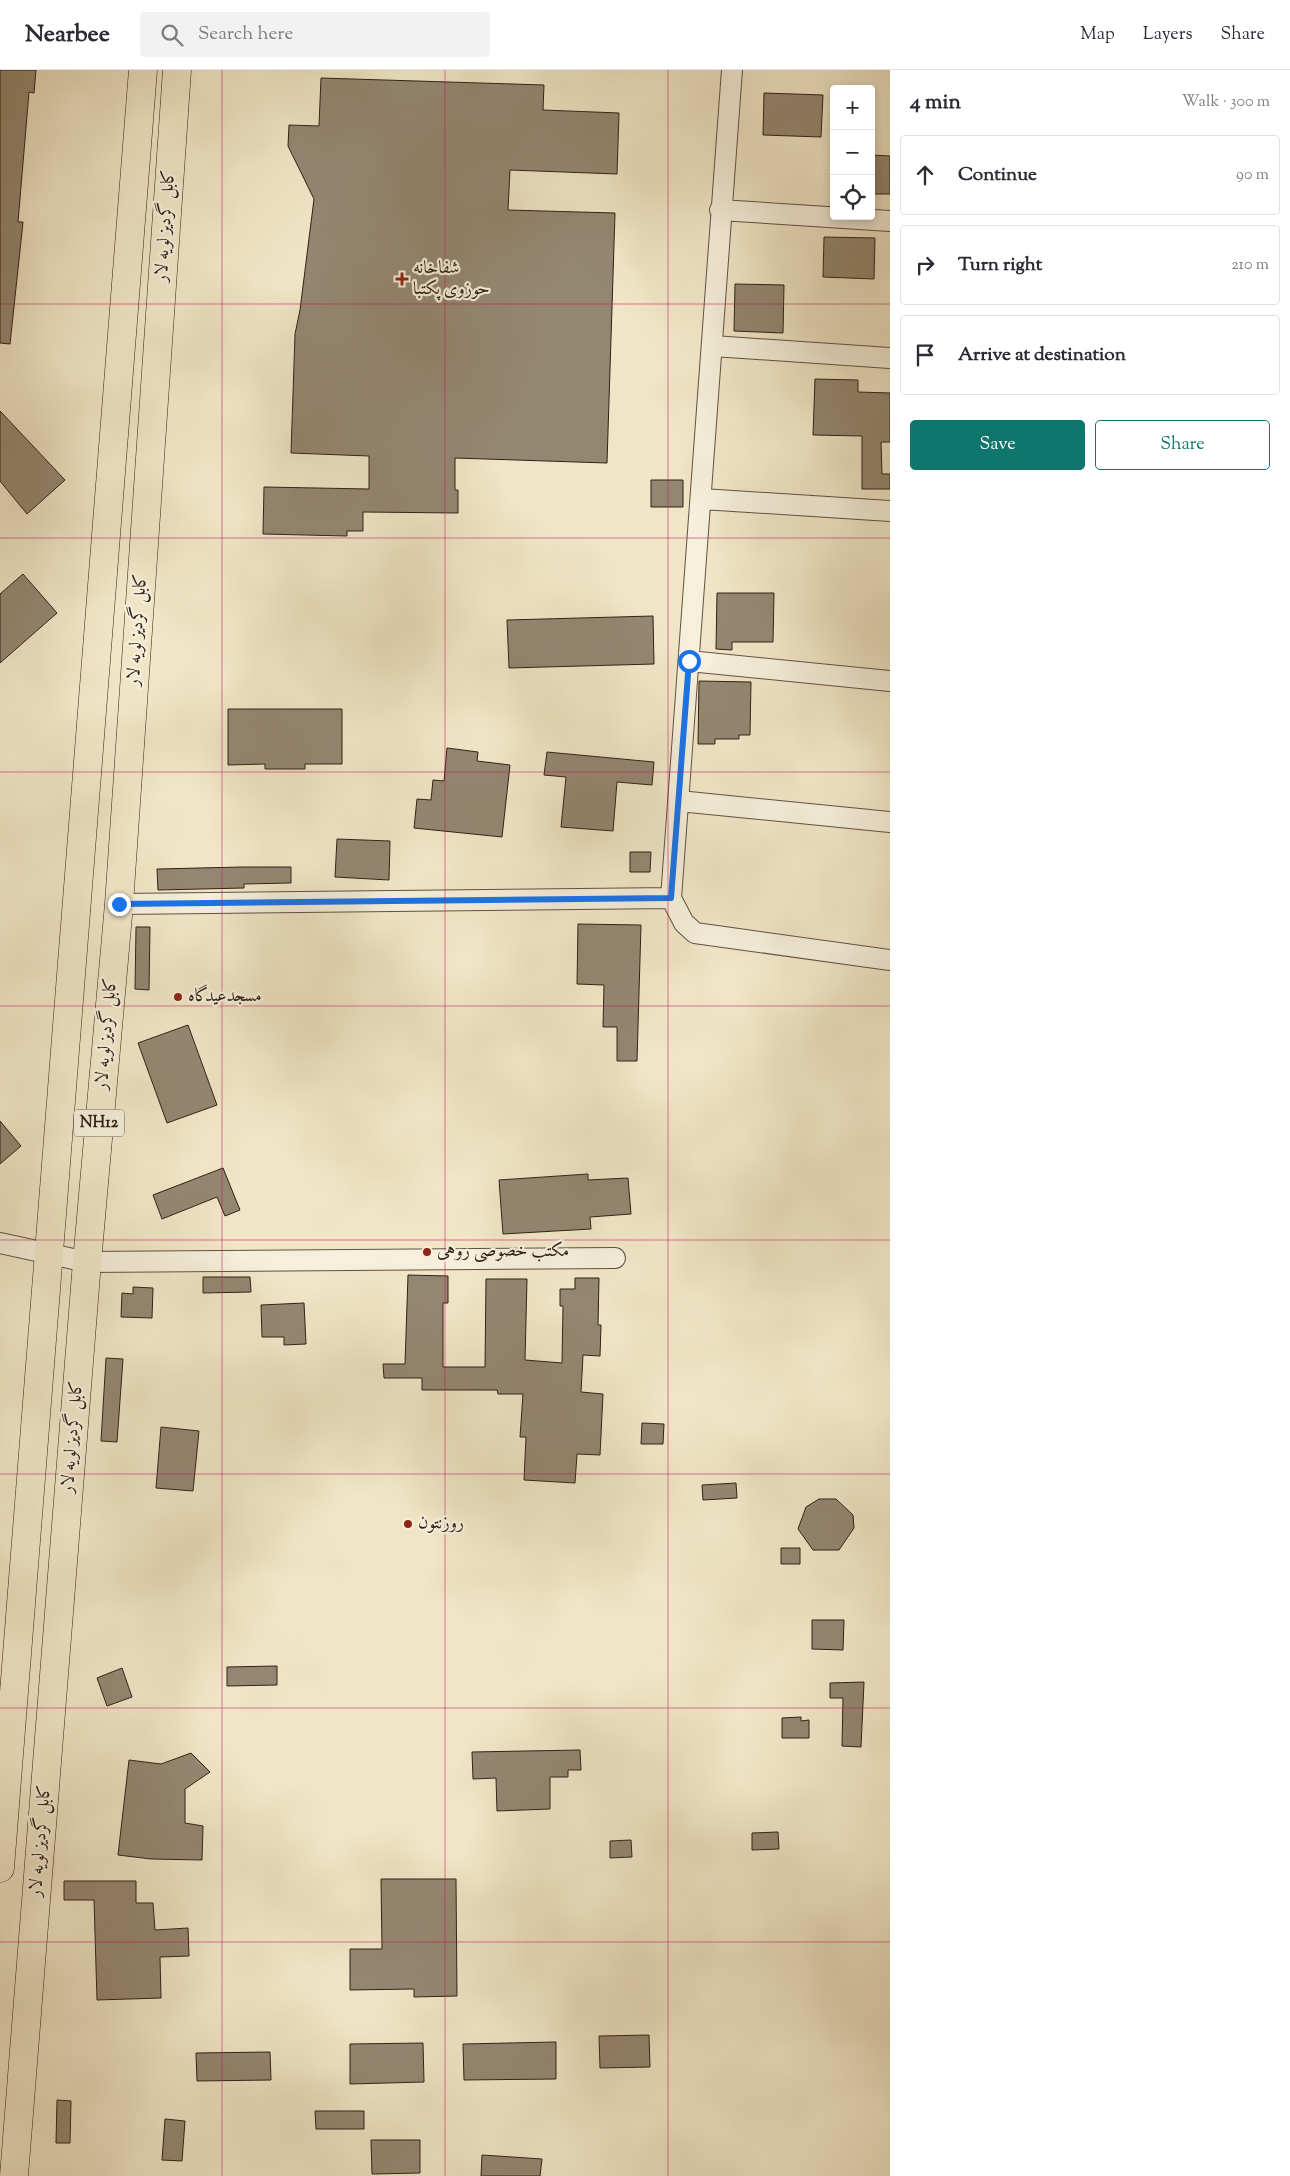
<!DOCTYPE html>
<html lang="en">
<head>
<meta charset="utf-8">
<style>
	:root { --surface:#fff; --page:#f2f2f3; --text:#2b2b33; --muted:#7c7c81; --line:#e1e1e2; --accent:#0f766e }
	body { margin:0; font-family:"Sorts Mill Goudy",Amiri,serif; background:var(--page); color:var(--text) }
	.controls { position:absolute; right:15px; top:15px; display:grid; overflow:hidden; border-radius:5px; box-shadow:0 2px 8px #0003 }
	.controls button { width:45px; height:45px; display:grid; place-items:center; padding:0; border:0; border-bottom:1px solid var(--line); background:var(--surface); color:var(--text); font:25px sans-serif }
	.stop { position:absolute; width:15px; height:15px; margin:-11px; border:4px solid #1a73e8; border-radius:50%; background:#fff }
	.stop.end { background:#1a73e8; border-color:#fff; box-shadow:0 1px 5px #0008 }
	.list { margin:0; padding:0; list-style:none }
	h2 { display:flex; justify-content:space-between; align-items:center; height:65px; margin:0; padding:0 20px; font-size:21px }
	h2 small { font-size:16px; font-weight:400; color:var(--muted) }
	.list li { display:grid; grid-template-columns:32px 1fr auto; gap:15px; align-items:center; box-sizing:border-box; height:80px; margin:0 10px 10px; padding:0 10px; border:1px solid var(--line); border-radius:5px }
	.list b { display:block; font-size:19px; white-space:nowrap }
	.list em { font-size:16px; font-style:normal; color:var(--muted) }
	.actions { display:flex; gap:10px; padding:15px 20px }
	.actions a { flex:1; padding:11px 0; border:1px solid var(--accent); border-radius:5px; text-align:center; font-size:18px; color:var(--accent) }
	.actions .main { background:var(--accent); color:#fff }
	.icon { flex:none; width:28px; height:28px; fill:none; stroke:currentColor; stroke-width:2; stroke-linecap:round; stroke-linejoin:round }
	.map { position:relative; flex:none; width:890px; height:2106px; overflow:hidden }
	header { display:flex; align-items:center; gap:30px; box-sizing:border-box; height:70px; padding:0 25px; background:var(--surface); border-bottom:1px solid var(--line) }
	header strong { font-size:24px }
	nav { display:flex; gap:28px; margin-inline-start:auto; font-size:18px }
	.search { width:350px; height:45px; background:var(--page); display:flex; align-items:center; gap:12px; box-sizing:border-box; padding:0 18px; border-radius:5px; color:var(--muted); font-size:19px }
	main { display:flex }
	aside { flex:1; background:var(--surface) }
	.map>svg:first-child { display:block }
	.building { fill:#948772; stroke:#302116 }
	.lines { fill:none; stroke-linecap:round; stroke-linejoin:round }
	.minor-casing { stroke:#605242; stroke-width:22 }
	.trunk-casing { stroke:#302116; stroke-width:29 }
	.minor { stroke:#f5efdb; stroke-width:20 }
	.trunk { stroke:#f0e6c7; stroke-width:28 }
	.route { stroke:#1a73e8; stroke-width:6 }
	.grid { fill:none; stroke:#c2185b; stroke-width:1; stroke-opacity:0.55 }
	.poi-dot { fill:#8f2418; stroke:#f5efdb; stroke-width:2 }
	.labels { text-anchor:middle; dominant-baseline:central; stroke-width:4.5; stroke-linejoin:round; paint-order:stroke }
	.shield { fill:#f5efdb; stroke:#6b5f51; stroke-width:1 }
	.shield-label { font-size:16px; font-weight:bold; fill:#302116 }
	.street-label { font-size:18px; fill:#302116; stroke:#f5efdb }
	.poi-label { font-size:18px; fill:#302116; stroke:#f5efdb; text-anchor:start }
</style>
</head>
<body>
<header>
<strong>Nearbee</strong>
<div class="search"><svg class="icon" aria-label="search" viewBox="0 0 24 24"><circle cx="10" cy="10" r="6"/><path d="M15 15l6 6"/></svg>Search here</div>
<nav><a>Map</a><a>Layers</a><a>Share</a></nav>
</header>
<main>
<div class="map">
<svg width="890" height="2106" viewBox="0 0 890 2106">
	<rect width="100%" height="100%" fill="#f0e6c7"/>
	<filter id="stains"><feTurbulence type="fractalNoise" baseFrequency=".004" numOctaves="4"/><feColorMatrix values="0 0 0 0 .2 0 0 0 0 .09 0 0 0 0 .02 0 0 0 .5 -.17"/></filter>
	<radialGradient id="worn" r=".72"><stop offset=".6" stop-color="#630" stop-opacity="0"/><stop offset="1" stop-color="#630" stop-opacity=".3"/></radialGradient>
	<path class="building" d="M0,0H36L34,23L29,22L18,152H23L10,274L0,273Z
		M321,8L544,15L543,40L619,43L617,104L510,100L508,140L615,143L607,393L455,388V420H458V443L363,442V461H347V466L263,464L264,417L369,419V386L291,383L295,264L300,240L314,129L288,76L289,55L319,56Z
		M764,23L823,25L821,67L763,65Z
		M871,85L890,86V124H871Z
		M824,167L875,168L874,209L823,207Z
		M735,214L784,215L783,263L734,261Z
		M815,309L858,310V322L890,323V372H881L882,404H890V419H862V366L813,365Z
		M0,341L65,410L27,444L0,411Z
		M651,410H683V437H651Z
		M23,504L57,543L0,593V524Z
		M717,523H774L773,572H732V580L716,579Z
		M653,546L654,594L509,598L507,550Z
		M699,611L751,612L750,665H739V669H715V674H698Z
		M228,639H342V694H305V699H265V694L228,695Z
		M447,678L478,682L477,691L510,695L502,767L414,758L417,729L431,730L433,710L444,711Z
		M547,682L654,692L652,715L617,712L613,761L561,757L566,707L544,705Z
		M337,769L390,771L389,810L335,807Z
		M630,782H651L650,802H630Z
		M243,797H291V813L244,814V818L158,820L157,799Z
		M578,854L641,855L637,991H617V957H603L604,915L577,914Z
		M136,857H150L149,920L135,919Z
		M188,955L217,1035L167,1053L138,973Z
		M0,1051L21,1076L0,1094Z
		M223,1098L240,1140L225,1146L217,1127L162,1149L153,1125Z
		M588,1104V1110L628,1108L631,1144L590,1147L591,1159L503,1164L499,1110Z
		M408,1205L448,1206V1233H443V1297H485L486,1209H527L525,1290L562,1293L563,1236H560V1219H575V1208H599L598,1255H601L600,1286L583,1285L581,1322L603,1324L600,1385L577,1384L575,1413L524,1410L526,1367H520L523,1324H498L497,1320H422V1308H384L383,1294H405Z
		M203,1207H250L251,1222L203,1223Z
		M133,1217L153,1218L152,1248L121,1247L122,1223L133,1224Z
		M304,1233L306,1274L284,1275V1267H262L261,1235Z
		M106,1288L123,1289L117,1372L101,1371Z
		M642,1353L664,1354L663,1374H641Z
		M161,1357L199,1361L193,1421L156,1418Z
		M736,1413L737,1428L703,1430L702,1415Z
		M819,1429H836L853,1445L854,1458L839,1480H813L798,1459L806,1437Z
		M781,1478H800V1494H781Z
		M812,1550H844L843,1580L812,1579Z
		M277,1596V1615L227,1616V1597Z
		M122,1598L132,1627L107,1636L97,1608Z
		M864,1612L861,1677L842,1676L843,1628H830V1613Z
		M801,1647V1651L809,1650V1668H782V1648Z
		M580,1680L581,1700H568V1707H550V1739L497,1741L496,1708L473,1709L472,1682Z
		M191,1683L210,1702L185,1719V1753L203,1756L202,1790L151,1789L118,1785L129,1690L161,1694Z
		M778,1762L779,1779L752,1780V1763Z
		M631,1770L632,1787L610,1788V1771Z
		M381,1809H456L457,1926L414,1927V1919L350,1920V1879H382Z
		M64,1811H136V1833H153L155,1860L188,1858L189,1886L160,1887L161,1928L97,1930L94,1830H64Z
		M649,1965L650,1997L600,1998L599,1966Z
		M556,1972V2009L464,2010L463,1974Z
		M423,1973L424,2012L350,2014V1974Z
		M270,1982L271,2010L197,2011L196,1983Z
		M57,2030L71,2031L70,2073H56Z
		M315,2041H364V2059H316Z
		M165,2049L185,2051L182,2091L162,2090Z
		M371,2070H420V2103L372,2104Z
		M482,2085L542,2089L540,2106H481Z"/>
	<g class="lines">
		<defs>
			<path id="minor" d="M732,0L671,828L684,853L695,863L890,890
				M720,140L890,151
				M713,276L890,288
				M702,429L890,441
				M689,591L890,611
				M679,731L890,752
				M119,834L671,828
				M0,1173L87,1192L615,1188"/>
			<path id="trunk" d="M0,1798L143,0
				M14,2106L87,1192L119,834L177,0"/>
		</defs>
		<use href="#minor" class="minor-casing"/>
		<use href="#trunk" class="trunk-casing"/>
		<use href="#minor" class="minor"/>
		<use href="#trunk" class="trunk"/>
	</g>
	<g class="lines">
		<path class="route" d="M119,834L671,828L689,591"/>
	</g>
	<path class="grid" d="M222,0V2106M445,0V2106M668,0V2106M0,234H890M0,468H890M0,702H890M0,936H890M0,1170H890M0,1404H890M0,1638H890M0,1872H890"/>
	<g class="poi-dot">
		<path d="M399.5 201.5h5v5h5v5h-5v5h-5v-5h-5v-5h5z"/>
		<circle cx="178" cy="927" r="5"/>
		<circle cx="427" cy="1182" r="5"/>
		<circle cx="408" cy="1454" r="5"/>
	</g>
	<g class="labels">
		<rect class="shield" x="74" y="1039.5" width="50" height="27" rx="4"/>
		<g class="shield-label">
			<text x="99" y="1053">NH12</text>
		</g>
		<g class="street-label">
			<text transform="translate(166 156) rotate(-86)">کابل گردیز لویه لار</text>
			<text transform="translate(138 560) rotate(-86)">کابل گردیز لویه لار</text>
			<text transform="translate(107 964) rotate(-85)">کابل گردیز لویه لار</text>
			<text transform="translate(73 1367) rotate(-85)">کابل گردیز لویه لار</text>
			<text transform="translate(41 1771) rotate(-85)">کابل گردیز لویه لار</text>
		</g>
		<g class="poi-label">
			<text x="413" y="199">شفاخانه<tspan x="413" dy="21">حوزوی پکتبا</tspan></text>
			<text x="188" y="927">مسجدعیدگاه</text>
			<text x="437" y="1182">مکتب خصوصی روهی</text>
			<text x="418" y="1454">روزنتون</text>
		</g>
	</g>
	<rect width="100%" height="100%" filter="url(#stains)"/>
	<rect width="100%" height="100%" fill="url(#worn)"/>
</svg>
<div class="controls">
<button>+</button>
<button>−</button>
<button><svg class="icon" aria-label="locate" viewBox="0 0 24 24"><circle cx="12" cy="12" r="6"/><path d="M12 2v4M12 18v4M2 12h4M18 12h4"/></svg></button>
</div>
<div class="stop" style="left:689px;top:591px"></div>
<div class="stop end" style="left:119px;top:834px"></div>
</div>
<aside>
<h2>4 min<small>Walk · 300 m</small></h2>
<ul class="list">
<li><svg class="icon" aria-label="ahead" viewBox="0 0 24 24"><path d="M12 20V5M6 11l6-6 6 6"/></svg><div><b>Continue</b></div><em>90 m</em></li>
<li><svg class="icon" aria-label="right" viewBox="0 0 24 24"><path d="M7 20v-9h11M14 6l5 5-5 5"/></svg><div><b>Turn right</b></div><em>210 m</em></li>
<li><svg class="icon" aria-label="arrive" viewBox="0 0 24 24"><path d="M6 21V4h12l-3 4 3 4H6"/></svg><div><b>Arrive at destination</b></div></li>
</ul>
<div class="actions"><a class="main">Save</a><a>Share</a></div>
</aside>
</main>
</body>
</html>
